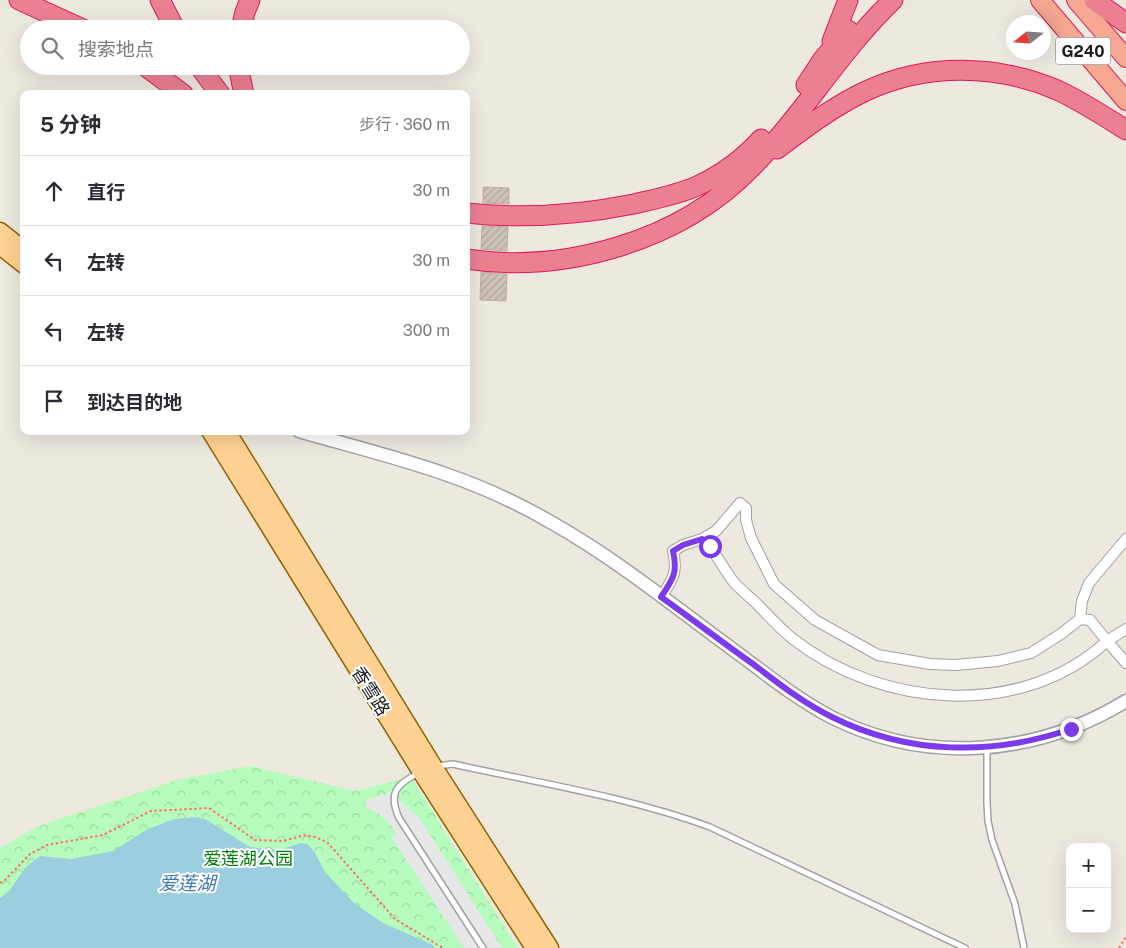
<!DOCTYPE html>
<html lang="zh">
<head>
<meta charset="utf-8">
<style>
	:root { --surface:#fff; --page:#f7f7f7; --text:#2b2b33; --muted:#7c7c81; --line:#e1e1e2 }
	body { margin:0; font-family:"Public Sans","Noto Sans SC",sans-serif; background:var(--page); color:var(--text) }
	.controls { position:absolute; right:15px; bottom:15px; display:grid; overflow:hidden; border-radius:10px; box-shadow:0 5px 20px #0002 }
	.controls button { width:45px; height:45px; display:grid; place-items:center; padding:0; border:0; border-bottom:1px solid var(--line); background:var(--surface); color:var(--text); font:25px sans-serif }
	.compass { position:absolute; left:1006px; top:15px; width:45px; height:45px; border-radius:50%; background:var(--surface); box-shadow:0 5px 20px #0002; rotate:253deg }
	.stop { position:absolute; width:15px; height:15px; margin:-11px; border:4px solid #7c3aed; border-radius:50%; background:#fff }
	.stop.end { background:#7c3aed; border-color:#fff; box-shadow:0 1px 5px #0008 }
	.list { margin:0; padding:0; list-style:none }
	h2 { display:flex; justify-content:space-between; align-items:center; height:65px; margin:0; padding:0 20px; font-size:21px }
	h2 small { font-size:16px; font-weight:400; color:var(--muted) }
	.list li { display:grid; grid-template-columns:32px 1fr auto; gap:15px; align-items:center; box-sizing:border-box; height:70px; padding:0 20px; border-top:1px solid var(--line) }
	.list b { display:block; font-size:19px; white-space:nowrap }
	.list em { font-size:16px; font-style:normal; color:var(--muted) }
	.icon { flex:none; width:28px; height:28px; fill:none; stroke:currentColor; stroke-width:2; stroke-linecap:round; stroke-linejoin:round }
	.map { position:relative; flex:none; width:1126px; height:948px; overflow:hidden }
	.search { position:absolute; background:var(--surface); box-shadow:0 5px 20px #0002; left:20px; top:20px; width:450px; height:55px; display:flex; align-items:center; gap:12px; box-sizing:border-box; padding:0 18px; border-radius:28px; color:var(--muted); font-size:19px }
	.panel { position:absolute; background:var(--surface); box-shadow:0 5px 20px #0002; left:20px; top:90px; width:450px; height:345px; border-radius:10px }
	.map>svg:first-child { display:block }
	.park { fill:url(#park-crowns) }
	.parking { fill:#e7e7e7 }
	.water { fill:#9bcfdf }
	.building { fill:url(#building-hatch); stroke:#c0afa1 }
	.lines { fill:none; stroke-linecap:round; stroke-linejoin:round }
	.service-casing { stroke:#a2a2a2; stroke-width:8 }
	.minor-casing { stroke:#a2a2a2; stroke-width:12 }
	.tertiary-casing { stroke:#a2a2a2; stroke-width:15 }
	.primary-casing { stroke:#916300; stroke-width:19 }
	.trunk-casing { stroke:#e0175a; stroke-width:20 }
	.motorway-casing { stroke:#e0175a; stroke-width:21 }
	.path { stroke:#ff705e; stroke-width:2; stroke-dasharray:2.5 2.5; stroke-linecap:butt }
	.service { stroke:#fff; stroke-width:5 }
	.minor { stroke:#fff; stroke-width:10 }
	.tertiary { stroke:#fff; stroke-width:12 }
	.primary { stroke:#ffd192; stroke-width:16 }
	.trunk { stroke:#f6a892; stroke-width:18 }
	.motorway { stroke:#ec8093; stroke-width:19 }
	.route { stroke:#7c3aed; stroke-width:6 }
	.labels { text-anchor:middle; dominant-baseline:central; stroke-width:4; stroke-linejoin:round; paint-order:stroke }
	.shield { fill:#fff; stroke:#5f5f5f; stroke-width:1 }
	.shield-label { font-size:16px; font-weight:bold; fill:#1b1b1b }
	.street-label { font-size:18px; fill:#1b1b1b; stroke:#fff }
	.park-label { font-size:18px; fill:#047e0f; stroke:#fff }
	.water-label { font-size:19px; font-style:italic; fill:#4278af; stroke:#fff }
</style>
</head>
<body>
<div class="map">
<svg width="1126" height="948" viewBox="0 0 1126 948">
	<defs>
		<pattern id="park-crowns" width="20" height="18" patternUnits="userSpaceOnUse" patternTransform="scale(1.25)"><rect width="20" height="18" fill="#b6fdbd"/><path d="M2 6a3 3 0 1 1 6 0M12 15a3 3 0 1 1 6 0" fill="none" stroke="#9cd8a2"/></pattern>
		<pattern id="building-hatch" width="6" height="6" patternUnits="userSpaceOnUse" patternTransform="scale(1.25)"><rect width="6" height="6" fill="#cdc2b8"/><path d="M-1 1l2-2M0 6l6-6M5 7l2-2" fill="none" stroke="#afa69e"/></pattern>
	</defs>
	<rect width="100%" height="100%" fill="#ede9df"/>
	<path class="park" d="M251,766L355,791L411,777L518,948H0V848L38,826L180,779Z"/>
	<path class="parking" d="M391,792L420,819L502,948H464L391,837L397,833L388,822L377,812L365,807L367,800Z"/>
	<path class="water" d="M197,817L207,820L250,847L279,850L301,843L308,844L315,853L325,872L355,904L383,923L431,944L436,948H0V898L9,891L25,868L40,856L71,859L113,851L148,829L174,819Z"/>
	<path class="building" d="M483,187L509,188V204L483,203Z
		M482,226L508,227L507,251L481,249Z
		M481,272L507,274L506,301L480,300Z"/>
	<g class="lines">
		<defs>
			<path id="service" d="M987,748V803L988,821L992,840L1015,904L1024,948
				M437,766L453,764C539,783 628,797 710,827L965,948
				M419,773C396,784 388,793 399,818L483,948"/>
			<path id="minor" d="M702,539L716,531L740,503L746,508V520L751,538L774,584L815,620L878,655L930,664L956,665L998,661L1031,653L1061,634L1080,619L1090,620L1107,641L1126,629
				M661,597C673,579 678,573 673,551L683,545L702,539C716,551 722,567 733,581C739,589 748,595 755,602C768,615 779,628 793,639C881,708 1022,720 1107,641L1126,663
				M1080,619L1082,601L1089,583L1126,539"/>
			<path id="tertiary" d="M299,431C347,445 397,457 445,474C483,487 520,504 554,524C621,562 681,612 743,657C771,678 799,700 831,717C926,765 1036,756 1126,701"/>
			<path id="primary" d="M0,231L24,250
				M0,246L24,265
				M210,431L421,772L534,948
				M227,431L434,767L550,948"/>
			<path id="trunk" d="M1040,0L1126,101
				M1076,0L1126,58"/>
			<path id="motorway" d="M19,0L83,29
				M160,0L175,29
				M1094,0L1126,23
				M241,29L245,12L250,0
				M832,41L848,0
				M145,66L183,94
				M199,66L220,94
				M238,66L244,94
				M806,85L823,59L848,30
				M777,149C805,128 834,106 866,91C926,63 996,64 1057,90C1081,101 1104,116 1126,130
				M466,213C522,219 579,215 634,204C655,199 677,195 697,186C721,175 743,159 761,139
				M466,259C565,274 681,241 752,167C803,115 840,51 893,0"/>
		</defs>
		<use href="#service" class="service-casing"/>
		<use href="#minor" class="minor-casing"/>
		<use href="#tertiary" class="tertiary-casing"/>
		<use href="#primary" class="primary-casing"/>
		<use href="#trunk" class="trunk-casing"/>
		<use href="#motorway" class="motorway-casing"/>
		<path class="path" d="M0,883L5,880L30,854L47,845L103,835L151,811L209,808L255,840L283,841L305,835L315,837L327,842L395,919L443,948
			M1119,948L1126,937"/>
		<use href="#service" class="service"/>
		<use href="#minor" class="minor"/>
		<use href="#tertiary" class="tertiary"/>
		<use href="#primary" class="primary"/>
		<use href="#trunk" class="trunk"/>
		<use href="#motorway" class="motorway"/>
	</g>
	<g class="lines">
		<path class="route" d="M710,546L702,539L683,545L673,551C678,573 673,579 661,597C692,619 722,642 753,664C778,683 803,703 832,717C908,755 992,756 1071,729"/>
	</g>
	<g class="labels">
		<rect class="shield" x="1055.5" y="37.5" width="55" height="27" rx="4"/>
		<g class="shield-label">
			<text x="1083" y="51">G240</text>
		</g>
		<g class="street-label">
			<text transform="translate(371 691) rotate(58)">香雪路</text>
		</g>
		<g class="park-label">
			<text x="248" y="858">爱莲湖公园</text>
		</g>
		<g class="water-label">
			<text x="187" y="883">爱莲湖</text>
		</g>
	</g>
</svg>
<div class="controls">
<button>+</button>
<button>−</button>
</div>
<svg class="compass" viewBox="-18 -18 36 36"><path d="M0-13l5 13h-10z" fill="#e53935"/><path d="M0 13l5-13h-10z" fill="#7c7c81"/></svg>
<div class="stop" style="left:710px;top:546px"></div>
<div class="stop end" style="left:1071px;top:729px"></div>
<div class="search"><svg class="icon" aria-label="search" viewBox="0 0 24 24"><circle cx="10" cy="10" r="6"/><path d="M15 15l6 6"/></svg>搜索地点</div>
<section class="panel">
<h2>5 分钟<small>步行 · 360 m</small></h2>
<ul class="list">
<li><svg class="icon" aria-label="ahead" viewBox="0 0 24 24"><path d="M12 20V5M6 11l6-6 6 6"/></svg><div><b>直行</b></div><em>30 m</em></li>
<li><svg class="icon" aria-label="left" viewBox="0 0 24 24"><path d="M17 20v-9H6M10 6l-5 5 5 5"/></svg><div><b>左转</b></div><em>30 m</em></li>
<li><svg class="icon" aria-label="left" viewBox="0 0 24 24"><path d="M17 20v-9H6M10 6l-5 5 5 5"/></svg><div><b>左转</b></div><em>300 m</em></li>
<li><svg class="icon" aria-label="arrive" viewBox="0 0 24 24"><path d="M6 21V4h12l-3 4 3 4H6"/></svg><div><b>到达目的地</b></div></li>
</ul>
</section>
</div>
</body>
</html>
